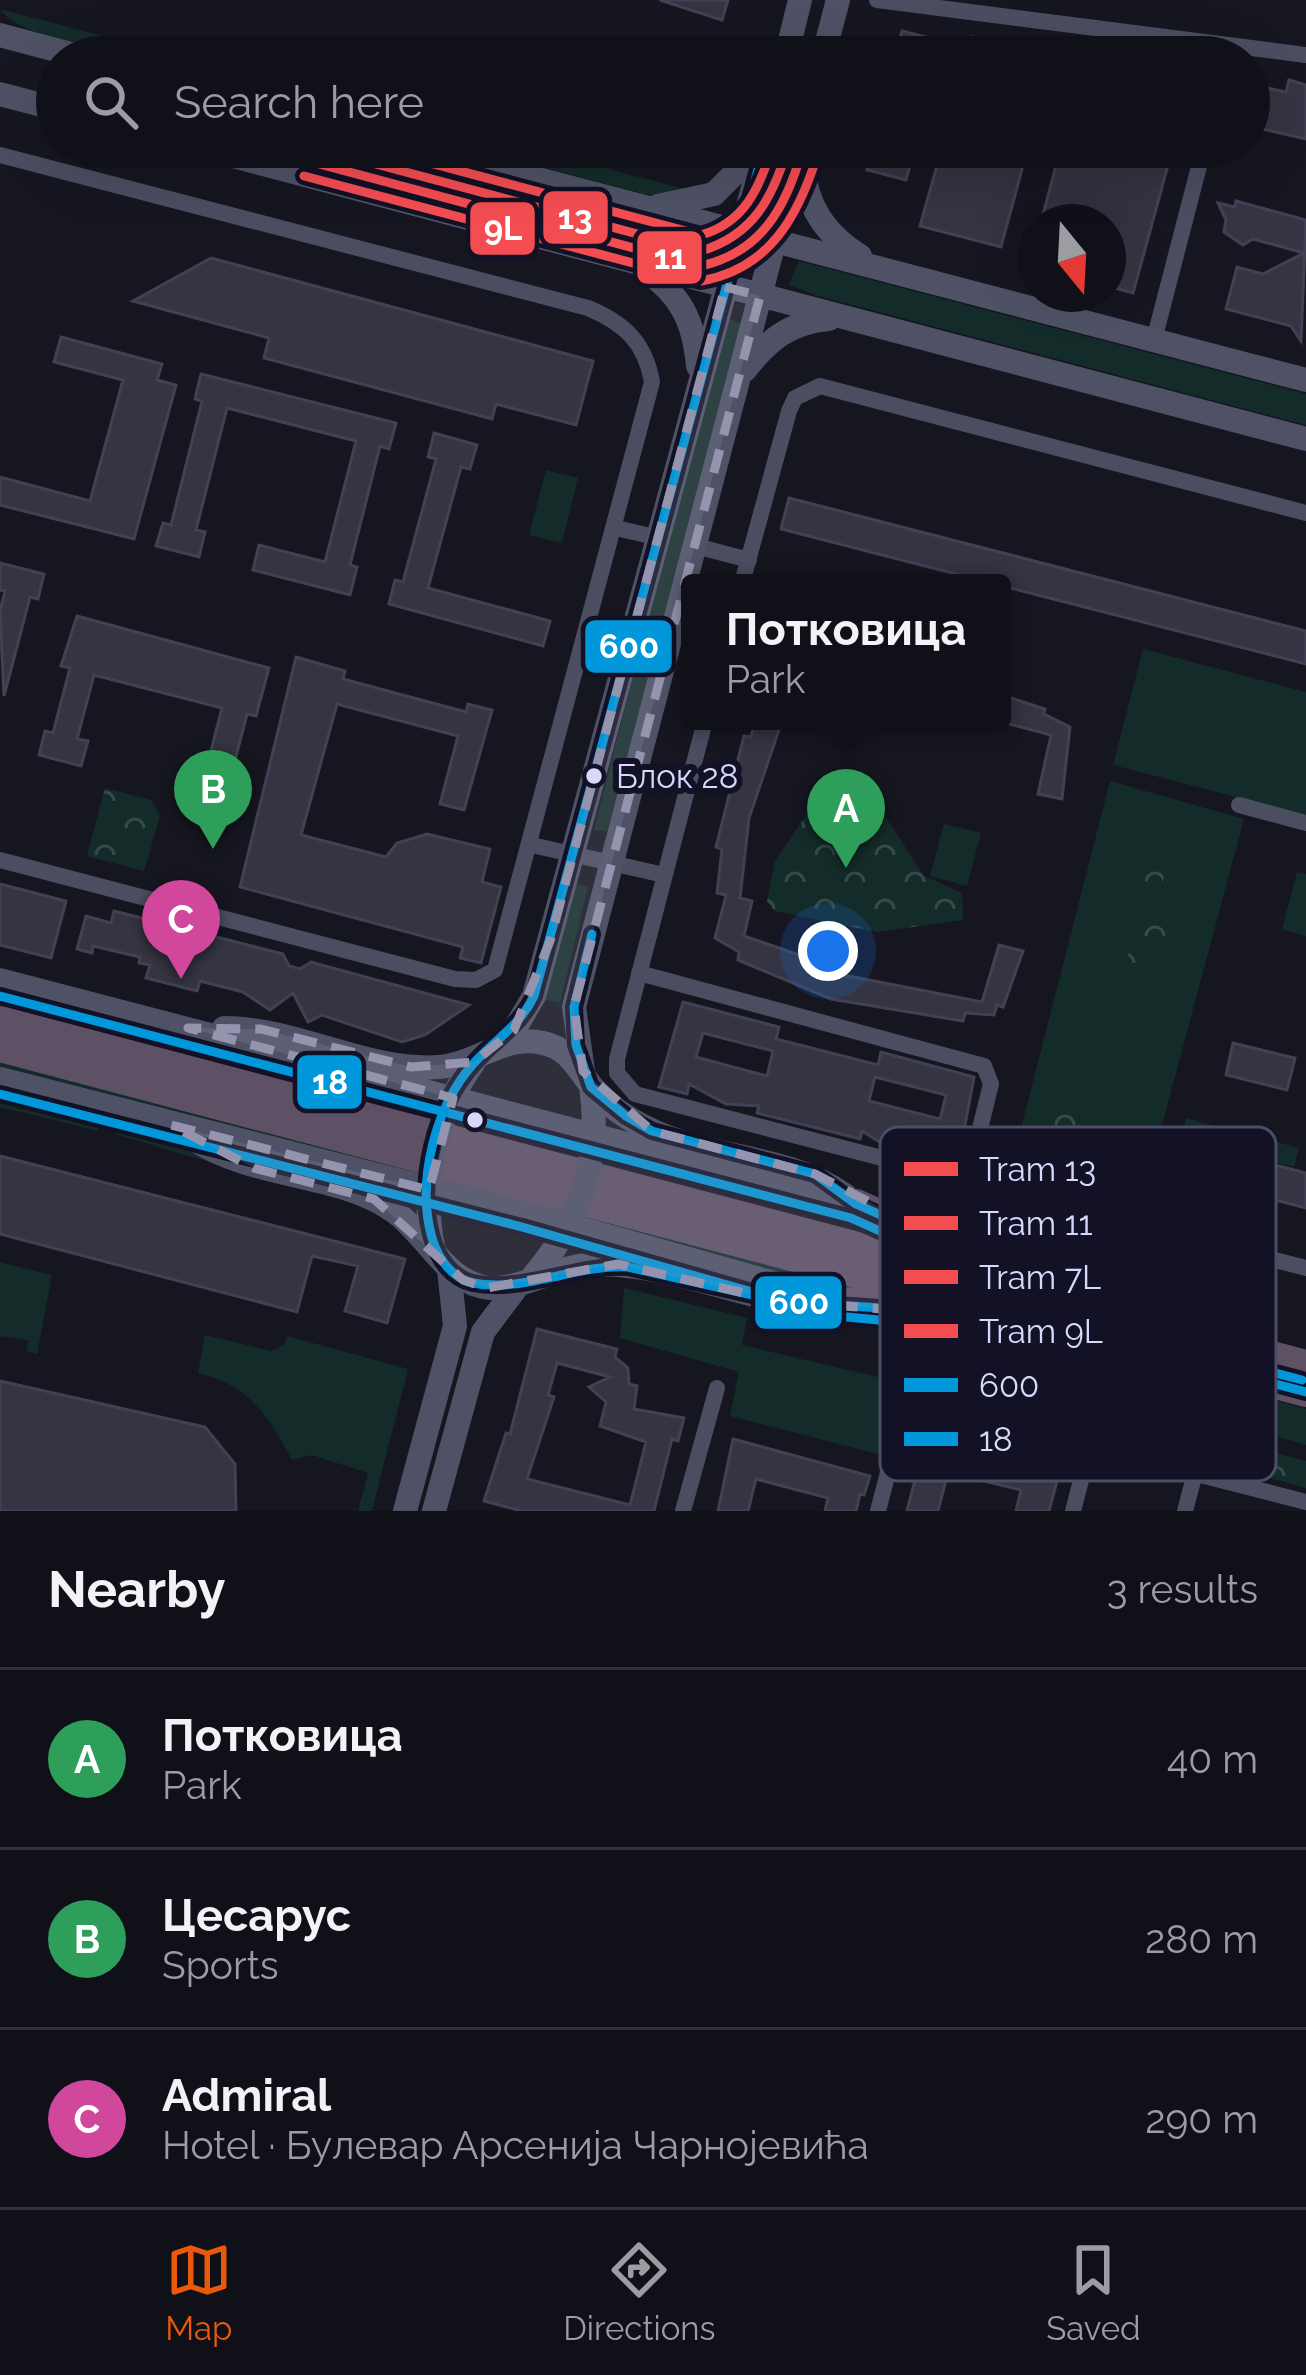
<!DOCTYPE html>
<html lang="en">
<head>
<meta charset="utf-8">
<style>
	:root { --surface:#101018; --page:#1e1e25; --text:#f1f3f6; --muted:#9c9da2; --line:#303037; --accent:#ea580c }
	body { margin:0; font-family:Raleway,sans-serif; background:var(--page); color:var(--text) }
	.compass { position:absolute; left:1018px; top:204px; width:108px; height:108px; border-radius:50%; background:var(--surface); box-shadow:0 12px 48px #0002; rotate:162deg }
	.you { position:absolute; left:828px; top:951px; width:42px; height:42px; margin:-30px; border:9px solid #fff; border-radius:50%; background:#1a73e8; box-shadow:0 0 0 18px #1a73e833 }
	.badge { display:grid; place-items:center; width:78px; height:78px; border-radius:50%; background:var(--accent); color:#fff; font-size:39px; font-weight:700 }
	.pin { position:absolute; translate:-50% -99px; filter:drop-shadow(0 3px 6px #0008) }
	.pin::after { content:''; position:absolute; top:63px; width:42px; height:36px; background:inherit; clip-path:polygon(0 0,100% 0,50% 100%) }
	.popup { position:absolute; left:681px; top:574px; width:330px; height:156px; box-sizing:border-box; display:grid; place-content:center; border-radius:12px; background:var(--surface); filter:drop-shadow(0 3px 9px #0005); font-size:39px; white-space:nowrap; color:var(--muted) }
	.popup b { font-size:45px; color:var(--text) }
	.popup::after { content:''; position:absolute; left:50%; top:100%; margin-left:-24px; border:24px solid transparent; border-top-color:var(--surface) }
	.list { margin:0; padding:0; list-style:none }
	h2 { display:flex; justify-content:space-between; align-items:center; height:156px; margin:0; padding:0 48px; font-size:51px }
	h2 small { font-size:39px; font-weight:400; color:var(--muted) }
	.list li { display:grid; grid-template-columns:78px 1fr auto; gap:36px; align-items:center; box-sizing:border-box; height:180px; padding:0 48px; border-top:3px solid var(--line) }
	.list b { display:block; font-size:45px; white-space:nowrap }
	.list p { margin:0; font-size:39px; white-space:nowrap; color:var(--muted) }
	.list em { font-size:39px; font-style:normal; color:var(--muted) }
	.icon { flex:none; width:66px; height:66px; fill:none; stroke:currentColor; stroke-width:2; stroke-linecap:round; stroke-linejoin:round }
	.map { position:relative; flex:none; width:1306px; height:1511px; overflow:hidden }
	.search { position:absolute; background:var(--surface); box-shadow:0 12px 48px #0002; left:36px; right:36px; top:36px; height:132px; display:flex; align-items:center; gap:30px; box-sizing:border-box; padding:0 42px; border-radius:66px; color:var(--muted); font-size:45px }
	.sheet { height:696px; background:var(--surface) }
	nav { display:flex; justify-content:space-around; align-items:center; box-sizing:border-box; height:168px; border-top:3px solid var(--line); background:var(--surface); font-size:33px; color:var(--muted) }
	nav a { display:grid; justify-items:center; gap:6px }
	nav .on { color:var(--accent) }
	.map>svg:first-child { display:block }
	.green { fill:#142c29 }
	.park { fill:url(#park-crowns) }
	.building { fill:#343442; stroke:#424153; stroke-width:3; fill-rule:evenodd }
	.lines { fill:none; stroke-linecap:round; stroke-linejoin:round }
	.street { stroke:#4b4d61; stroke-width:16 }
	.secondary { stroke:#4f5266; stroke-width:24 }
	.highway { stroke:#5e5065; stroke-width:30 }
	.secondary-bridge { stroke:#4f5266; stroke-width:24 }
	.bus-1-casing { stroke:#121125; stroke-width:18 }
	.bus-2-casing { stroke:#121125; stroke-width:18 }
	.bus-1 { stroke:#0098da; stroke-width:9 }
	.bus-2 { stroke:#0098da; stroke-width:9 }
	.tram-1-casing { stroke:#121125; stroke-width:18 }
	.tram-2-casing { stroke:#121125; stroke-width:18 }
	.tram-3-casing { stroke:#121125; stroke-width:18 }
	.tram-4-casing { stroke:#121125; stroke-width:18 }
	.tram-1 { stroke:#f34d52; stroke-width:9 }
	.tram-2 { stroke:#f34d52; stroke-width:9 }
	.tram-3 { stroke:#f34d52; stroke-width:9 }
	.tram-4 { stroke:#f34d52; stroke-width:9 }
	.marked { fill:#9494af; fill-opacity:0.2; stroke:#9494af; stroke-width:9; stroke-dasharray:24 15; stroke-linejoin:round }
	.bus-dot { fill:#d8d8fc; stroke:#121125; stroke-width:4.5 }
	.labels { text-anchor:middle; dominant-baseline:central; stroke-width:12; stroke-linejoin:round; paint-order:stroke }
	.bus-label { font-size:33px; fill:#d8d8fc; stroke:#121125; text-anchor:start }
	.key { fill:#121125; stroke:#4d4d66; stroke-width:3 }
	.key-label { font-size:33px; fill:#d8d8fc }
	.line-badge { stroke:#121125; stroke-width:4.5 }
	.badge-label { font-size:33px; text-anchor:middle; font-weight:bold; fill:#fff }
</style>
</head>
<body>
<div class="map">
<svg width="1306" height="1511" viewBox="0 0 1306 1511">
	<defs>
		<pattern id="park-crowns" width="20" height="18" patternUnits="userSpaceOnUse" patternTransform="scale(3)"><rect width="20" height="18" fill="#142c29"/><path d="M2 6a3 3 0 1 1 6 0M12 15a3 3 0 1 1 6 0" fill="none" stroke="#354a49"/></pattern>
	</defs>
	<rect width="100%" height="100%" fill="#161620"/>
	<path class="green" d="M0,9L182,57C141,57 24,43 0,9Z
		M256,147H291L705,260Z
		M351,147H375L687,233L685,236Z
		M467,147H525L700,193L673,198L645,194Z
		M799,261L1306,394V425L815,295L789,285Z
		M724,318L744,324L607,831L594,830Z
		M546,470L578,478L562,543L529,535Z
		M1143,649L1306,692V815L1113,765Z
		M1110,781L1244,819L1144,1192L1013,1160Z
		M944,824L981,833L967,886L930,876Z
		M1297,872L1306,874V936L1282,929Z
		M573,883L588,887L560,1003L542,999Z
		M0,991L855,1216L912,1239L0,999Z
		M0,1061L890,1296L836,1292L0,1071Z
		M0,1089L94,1115L100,1126L98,1131L0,1107Z
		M1186,1118L1299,1148L1294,1167L1182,1137Z
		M130,1124L146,1127L256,1176L115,1134Z
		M0,1262L52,1275L37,1354L26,1351L29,1340L0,1336Z
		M624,1288L747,1318L742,1345L912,1385L896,1393L878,1454L730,1416L739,1372L620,1338Z
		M800,1311L989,1322L1306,1409V1445L1109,1387Z
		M205,1335L271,1351L284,1345L287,1336L408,1369L372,1511H358L368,1473L312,1455L292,1460C269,1417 250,1385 198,1373Z"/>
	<path class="park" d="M105,788L151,800L160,816L144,871L87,856Z
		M876,802L924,876L962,893L963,920L877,932L775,911L767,902L775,861L807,814L830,817Z
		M1149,828L1174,834L1162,885L1136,879Z
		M1137,917L1181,928L1170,974L1126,963Z
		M1066,1092L1093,1109L1102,1168L1032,1152Z
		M967,1371L1306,1461V1488L957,1392Z"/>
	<path class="building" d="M660,0H728L722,20Z
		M902,31L942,41L938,57H895Z
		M971,37L1033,53L1032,57H966Z
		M1289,80L1306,85V139L1249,126V84L1286,92Z
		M873,147H1028L1001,247L920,226L938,162L913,155L906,180L867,170Z
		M1061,147H1173L1133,293L1108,286V222H1041Z
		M1236,201L1306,220L1301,341L1291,326L1226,309L1237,267L1263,274L1304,253L1253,239L1243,245L1224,232L1226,220L1218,203L1235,207Z
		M211,258L593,361L576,425L496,404L492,419L264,358L269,338L133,301Z
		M61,337L162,364L157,380L176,385L134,539L0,505V477L90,501L123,380L54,362Z
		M201,374L396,423L389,449L380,446L350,565L357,567L350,595L253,570L259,545L325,562L356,441L227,408L196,530L205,532L199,557L156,546L163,523L171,525L202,401L195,399Z
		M434,433L477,445L470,469L461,467L428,588L550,621L543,646L389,604L395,580L403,582L436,459L428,457Z
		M789,498L1306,631V664L781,529Z
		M0,563L44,574L38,599L30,597L4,696L0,611L5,591L0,590Z
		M77,616L269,668L256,716L247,714L223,807L198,801L222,708L94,675L77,739L88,741L81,766L39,755L45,731L53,733L70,668L61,666Z
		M296,657L345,671L343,679L466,712L468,704L492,710L464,810L440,804L458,736L337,704L301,835L386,857L397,843L427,834L490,849L482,882L501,887L481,963L460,958L463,947L240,887Z
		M1002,695L1045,709L1044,714L1070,727L1062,799L1038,794L1051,735L1002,722Z
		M755,721H782L749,818L740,898L752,901L744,936L834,967L833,973L982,1002L999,945L1023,951L1003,1007L997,1005L994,1015L965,1013L963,1021L831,999L738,960L739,952L715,938L726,895L717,893L722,849L716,847L744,736L751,737Z
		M0,884L66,901L51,958L0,945Z
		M114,911L283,954L289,966L300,969L311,962L469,1005L425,1035L402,1042L322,1015L308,1022L293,993L270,1010L243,992L200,981L197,991L146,978L150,965L139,963L140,957L93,946L92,953L77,949L86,916L111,923Z
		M683,1002L779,1027L776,1039L878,1065L881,1052L974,1077L958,1162L930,1155L933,1146H886L862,1131L860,1139L757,1113L759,1106L726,1104L689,1084L687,1094L659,1087ZM703,1033L773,1051L767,1076L696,1057ZM875,1077L946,1095L940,1119L869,1101Z
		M1233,1043L1295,1058L1287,1090L1226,1075Z
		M1180,1140L1306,1173V1208L1171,1173Z
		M0,1156L405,1259L387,1323L345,1311L358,1266L312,1256L297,1312L0,1234Z
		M537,1329L617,1349L615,1357L628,1368L629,1384L637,1386L634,1409L684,1418L678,1441L672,1439L654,1511H522L484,1501L506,1433L510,1434ZM557,1363L610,1377L589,1387L606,1402L600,1426L646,1442L630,1505L527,1479L554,1397L548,1395Z
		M0,1381L205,1427L235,1464L236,1511H0Z
		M927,1433L1061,1466L1049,1511H1016L1021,1490L948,1472L938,1511H907Z
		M733,1439L870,1476L864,1495L860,1494L856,1511H825L828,1498L756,1479L748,1511H718Z"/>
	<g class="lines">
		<path class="street" d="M877,0L1306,55
			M0,155L588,308C624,323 645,342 652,382L495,970L476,980L455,979L0,860
			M1154,340L1204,147
			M616,528L655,537
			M692,545L749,560
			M742,583L789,411L795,398L820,386L1306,513
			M705,721L617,1059V1073L635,1094L1306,1268
			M1239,805L1306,823
			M532,845L664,875
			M639,973L984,1066L991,1084L967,1181
			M683,1511L717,1388
			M878,1511L904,1411L915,1402L1306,1502
			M1073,1511L1090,1446
			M1185,1511L1195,1473"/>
		<path class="secondary" d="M0,35L82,57
			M786,57L800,0
			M823,57L838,0
			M0,94L57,109
			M199,147L1306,439
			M416,147L1306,380
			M801,157C806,202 820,231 860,256
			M658,206L714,194L759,149
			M645,270C682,296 694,322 698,366
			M745,370C768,340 790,322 829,319
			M0,980L856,1204
			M224,1028C297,1028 367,1072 439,1067C477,1064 503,1034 543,1043C572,1049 578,1072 595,1090C609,1106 628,1119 647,1128C710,1160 785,1153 845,1195
			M495,1047L514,1030L534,996L764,147
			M583,1071L574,1007L799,147
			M0,1079L526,1213L841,1302
			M193,1139C254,1179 336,1172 392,1210C427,1233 445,1284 490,1288C520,1290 555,1267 588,1265C650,1261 717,1287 778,1301
			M405,1511L455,1326L449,1269
			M434,1511L483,1332L519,1284"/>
		<path class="highway" d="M0,1021L1306,1365
			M0,1047L1306,1392
			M856,1204L975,1257L1002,1277
			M841,1302L930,1308"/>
		<path class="secondary-bridge" d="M433,1247C420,1182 436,1115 474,1062
			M534,1275C579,1223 602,1156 591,1087"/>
		<defs>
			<path id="bus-1" d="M764,147L534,996C520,1026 494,1040 473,1064C435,1107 416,1182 432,1238C438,1258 451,1278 473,1283C524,1293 576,1264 628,1267L779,1301L1024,1318L1306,1392
				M592,934L574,1007L576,1045L591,1087L626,1116L652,1131L815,1174L856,1204L975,1257L1022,1291L1073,1304"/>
			<path id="bus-2" d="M0,996L851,1218L967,1270L1017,1305L1302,1380
				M0,1094L522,1227L837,1316L1022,1334L1056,1343"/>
		</defs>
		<use href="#bus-1" class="bus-1-casing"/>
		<use href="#bus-2" class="bus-2-casing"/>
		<use href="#bus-1" class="bus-1"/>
		<use href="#bus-2" class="bus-2"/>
		<defs>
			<path id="tram-1" d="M312,147L701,251C754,235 773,197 788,147"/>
			<path id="tram-2" d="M308,161L701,266C762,252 786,207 802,151"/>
			<path id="tram-3" d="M370,147L701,235C744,223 760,188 772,147"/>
			<path id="tram-4" d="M304,176L701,281C769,269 798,217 817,156"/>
		</defs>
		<use href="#tram-1" class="tram-1-casing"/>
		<use href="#tram-2" class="tram-2-casing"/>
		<use href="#tram-3" class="tram-3-casing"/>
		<use href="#tram-4" class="tram-4-casing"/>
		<use href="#tram-1" class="tram-1"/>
		<use href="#tram-2" class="tram-2"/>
		<use href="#tram-3" class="tram-3"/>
		<use href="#tram-4" class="tram-4"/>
	</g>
	<path class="marked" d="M725,287L760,296L574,1007L583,1071L652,1131L815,1174L975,1257L1067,1323L779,1301L618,1264L487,1288L463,1280L374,1199L254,1168L171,1125L429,1190L453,1098L188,1028L261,1029L411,1067L474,1062L514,1030L550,941Z"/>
	<g class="bus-dot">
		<circle cx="594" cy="776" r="10"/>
		<circle cx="475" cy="1120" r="10"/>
	</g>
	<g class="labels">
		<g class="bus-label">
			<text x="616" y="776">Блок 28</text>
		</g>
	</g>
	<rect x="880" y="1127" width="396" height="354" rx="18" class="key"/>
	<rect x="904" y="1162" width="54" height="14" fill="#f34d52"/>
	<rect x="904" y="1216" width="54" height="14" fill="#f34d52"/>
	<rect x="904" y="1270" width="54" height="14" fill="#f34d52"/>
	<rect x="904" y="1324" width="54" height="14" fill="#f34d52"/>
	<rect x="904" y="1378" width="54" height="14" fill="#0098da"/>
	<rect x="904" y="1432" width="54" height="14" fill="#0098da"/>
	<g class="key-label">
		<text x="979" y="1181">Tram 13</text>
		<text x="979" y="1235">Tram 11</text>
		<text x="979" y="1289">Tram 7L</text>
		<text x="979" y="1343">Tram 9L</text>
		<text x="979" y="1397">600</text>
		<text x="979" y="1451">18</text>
	</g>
	<g class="line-badge">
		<rect x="541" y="189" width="69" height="57" rx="12" fill="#f34d52"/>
		<rect x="468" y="200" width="69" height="57" rx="12" fill="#f34d52"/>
		<rect x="635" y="229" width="69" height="57" rx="12" fill="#f34d52"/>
		<rect x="583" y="618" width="91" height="57" rx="12" fill="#0098da"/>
		<rect x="295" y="1053" width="69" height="58" rx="12" fill="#0098da"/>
		<rect x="753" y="1274" width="91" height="57" rx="12" fill="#0098da"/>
	</g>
	<g class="badge-label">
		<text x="575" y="229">13</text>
		<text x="503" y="240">9L</text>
		<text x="670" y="269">11</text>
		<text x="629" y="658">600</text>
		<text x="330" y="1094">18</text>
		<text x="799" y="1314">600</text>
	</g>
</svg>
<svg class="compass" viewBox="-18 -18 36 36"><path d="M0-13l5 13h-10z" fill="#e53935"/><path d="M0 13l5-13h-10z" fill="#9c9da2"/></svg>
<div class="you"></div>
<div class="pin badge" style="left:846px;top:868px;background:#2e9e5b">A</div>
<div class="popup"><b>Потковица</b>Park</div>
<div class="pin badge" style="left:213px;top:849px;background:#2e9e5b">B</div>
<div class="pin badge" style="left:181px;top:979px;background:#d1479c">C</div>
<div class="search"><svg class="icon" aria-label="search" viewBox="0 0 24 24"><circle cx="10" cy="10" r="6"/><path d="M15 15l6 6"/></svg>Search here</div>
</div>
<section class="sheet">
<h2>Nearby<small>3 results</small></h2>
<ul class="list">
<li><span class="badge" style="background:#2e9e5b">A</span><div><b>Потковица</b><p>Park</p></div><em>40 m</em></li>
<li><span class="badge" style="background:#2e9e5b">B</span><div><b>Цесарус</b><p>Sports</p></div><em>280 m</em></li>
<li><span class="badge" style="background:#d1479c">C</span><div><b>Admiral</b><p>Hotel · Булевар Арсенија Чарнојевића</p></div><em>290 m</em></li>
</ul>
</section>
<nav>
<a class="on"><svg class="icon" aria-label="map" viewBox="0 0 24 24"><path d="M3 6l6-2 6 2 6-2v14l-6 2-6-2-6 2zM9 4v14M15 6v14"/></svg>Map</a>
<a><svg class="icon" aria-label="directions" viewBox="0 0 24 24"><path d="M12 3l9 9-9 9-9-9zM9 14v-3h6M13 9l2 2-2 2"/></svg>Directions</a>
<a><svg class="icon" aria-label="saved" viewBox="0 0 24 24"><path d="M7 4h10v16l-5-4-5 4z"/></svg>Saved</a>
</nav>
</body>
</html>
